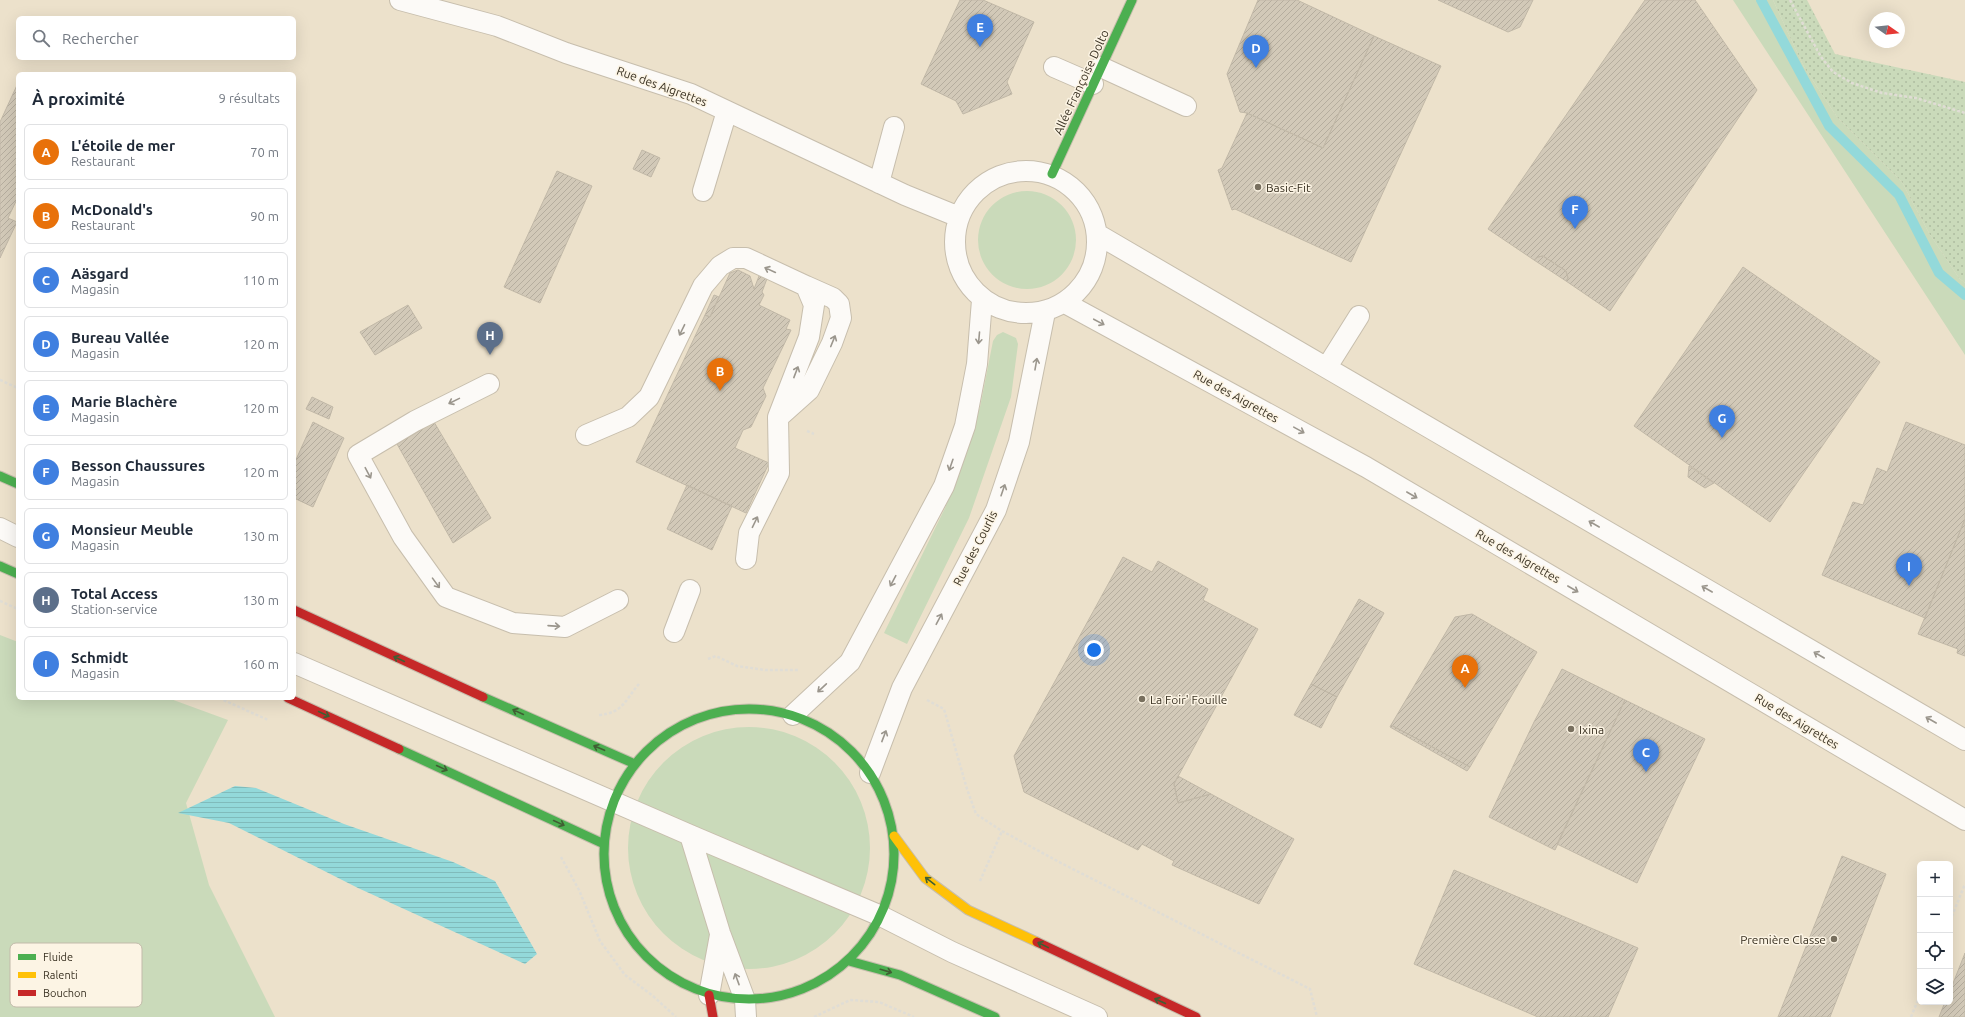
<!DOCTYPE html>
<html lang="fr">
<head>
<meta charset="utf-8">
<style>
	:root { --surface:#fff; --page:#f2f2f3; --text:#1f2937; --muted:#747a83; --line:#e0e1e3; --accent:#b45309 }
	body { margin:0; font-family:Ubuntu,sans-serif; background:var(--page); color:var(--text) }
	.controls { position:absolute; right:12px; bottom:12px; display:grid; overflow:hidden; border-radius:6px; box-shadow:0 4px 16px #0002 }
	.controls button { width:36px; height:36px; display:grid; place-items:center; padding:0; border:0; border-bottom:1px solid var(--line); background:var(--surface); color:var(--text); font:20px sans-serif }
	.compass { position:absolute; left:1869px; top:12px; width:36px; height:36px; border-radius:50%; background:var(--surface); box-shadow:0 4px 16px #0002; rotate:104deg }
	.you { position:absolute; left:1094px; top:650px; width:14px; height:14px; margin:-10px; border:3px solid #fff; border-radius:50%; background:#1a73e8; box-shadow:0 0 0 6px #1a73e833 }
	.badge { display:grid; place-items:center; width:26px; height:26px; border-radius:50%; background:var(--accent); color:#fff; font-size:13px; font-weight:700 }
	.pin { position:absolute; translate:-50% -33px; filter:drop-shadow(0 1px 2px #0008) }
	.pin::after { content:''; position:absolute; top:21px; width:14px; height:12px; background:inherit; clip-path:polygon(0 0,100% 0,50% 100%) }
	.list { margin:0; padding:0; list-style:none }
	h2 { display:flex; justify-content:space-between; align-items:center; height:52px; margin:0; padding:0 16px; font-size:17px }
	h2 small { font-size:13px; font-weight:400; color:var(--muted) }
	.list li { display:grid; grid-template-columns:26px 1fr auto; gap:12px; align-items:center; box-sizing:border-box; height:56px; margin:0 8px 8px; padding:0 8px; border:1px solid var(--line); border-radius:6px }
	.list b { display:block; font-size:15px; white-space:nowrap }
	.list p { margin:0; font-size:13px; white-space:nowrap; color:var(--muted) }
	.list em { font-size:13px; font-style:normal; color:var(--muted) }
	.icon { flex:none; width:22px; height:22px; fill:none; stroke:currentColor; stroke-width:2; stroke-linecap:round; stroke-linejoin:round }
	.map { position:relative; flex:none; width:1965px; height:1017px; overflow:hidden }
	.search { position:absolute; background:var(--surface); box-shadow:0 4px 16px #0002; left:16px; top:16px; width:280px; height:44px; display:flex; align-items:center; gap:10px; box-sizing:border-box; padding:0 14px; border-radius:6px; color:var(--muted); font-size:15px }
	.panel { position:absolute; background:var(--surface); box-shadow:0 4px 16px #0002; left:16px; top:72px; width:280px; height:628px; border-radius:6px }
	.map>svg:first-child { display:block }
	.grass { fill:#cadaba }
	.garden { fill:url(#garden-dots) }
	.water { fill:url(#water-rules) }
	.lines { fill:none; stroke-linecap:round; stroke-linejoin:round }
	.stream { stroke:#93d9da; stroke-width:10 }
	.building { fill:url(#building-hatch); stroke:#c1b8a7 }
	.lane-casing { stroke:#c7bead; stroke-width:22 }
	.fast-casing { stroke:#c7bead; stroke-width:11 }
	.slow-casing { stroke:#c7bead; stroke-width:11 }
	.jam-casing { stroke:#c7bead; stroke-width:11 }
	.path { stroke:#e0ddd5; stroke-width:2.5; stroke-dasharray:3 2; stroke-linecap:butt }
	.lane { stroke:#fcfaf7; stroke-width:20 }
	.fast { stroke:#4caf50; stroke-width:9 }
	.slow { stroke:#ffc107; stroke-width:9 }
	.jam { stroke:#c62828; stroke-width:9 }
	.oneway { stroke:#9b968d }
	.oneway2 { stroke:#405e33 }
	.poi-dot { fill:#786f5e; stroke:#fcf4e4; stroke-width:1.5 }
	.labels { text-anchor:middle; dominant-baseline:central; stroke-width:3; stroke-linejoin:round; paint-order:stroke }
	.street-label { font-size:12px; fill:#3a3223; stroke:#fcf4e4 }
	.poi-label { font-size:12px; fill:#3a3223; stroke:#fcf4e4; text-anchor:start }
	.key { fill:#fcf4e4; stroke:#c2baaa; stroke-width:1 }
	.key-label { font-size:11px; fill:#3a3223 }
</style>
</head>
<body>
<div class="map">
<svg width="1965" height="1017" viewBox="0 0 1965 1017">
	<defs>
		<pattern id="garden-dots" width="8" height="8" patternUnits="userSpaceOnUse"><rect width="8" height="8" fill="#cadaba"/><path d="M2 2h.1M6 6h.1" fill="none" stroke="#aebca0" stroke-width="1.8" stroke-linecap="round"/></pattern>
		<pattern id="water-rules" width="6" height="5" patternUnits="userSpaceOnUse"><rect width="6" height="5" fill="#93d9da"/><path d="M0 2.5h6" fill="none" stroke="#80bbbb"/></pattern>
		<pattern id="building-hatch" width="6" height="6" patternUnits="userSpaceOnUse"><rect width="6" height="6" fill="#d2c9b8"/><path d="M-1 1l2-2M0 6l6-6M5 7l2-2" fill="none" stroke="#b5ad9e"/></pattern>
	</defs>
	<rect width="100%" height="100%" fill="#ece1cb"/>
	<path class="grass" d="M1733,0H1773L1804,67L1837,117L1902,182L1929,233L1959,278L1965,283V355Z
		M978 240a49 49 0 1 1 98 0a49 49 0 1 1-98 0Z
		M1003,332L1016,338L1018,344L1011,397L969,518L907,644L884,633L945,508L980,407L993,341L997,335Z
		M0,635L18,642V698H168L228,720L186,803L209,885L275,1017H0Z
		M628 848a121 121 0 1 1 242 0a121 121 0 1 1-242 0Z"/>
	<path class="garden" d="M1773,0H1807L1835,54L1965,82V283L1959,278L1929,233L1902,182L1837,117L1804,67Z"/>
	<path class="water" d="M235,786L256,788L344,824L453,862L495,881L537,954L525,964L358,888L229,823L178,813Z"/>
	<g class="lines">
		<path class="stream" d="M1761,0L1829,126L1899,195L1939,273L1965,295"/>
	</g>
	<path class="building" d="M960,0H983L1034,22L1007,82L1012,94L963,114L956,101L921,84Z
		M1258,0H1297L1374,36L1323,148L1247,113L1240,112L1227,74Z
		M1438,0H1533L1520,27L1508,32Z
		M1645,0H1695L1757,90L1610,311L1566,281L1568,278L1566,271L1543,256L1538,257L1534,260L1488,229Z
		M1374,36L1441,66L1351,262L1235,209L1232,210L1218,170L1222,168L1247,113L1323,148Z
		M18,83V197L8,218L17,222L0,258V122Z
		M642,150L660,158L651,177L633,169Z
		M557,171L592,186L540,303L504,287Z
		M1543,256L1566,271L1568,278L1566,281L1534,260L1538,257Z
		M1743,267L1880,362L1770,522L1634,426Z
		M738,270L750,276L754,289L759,276L762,274L768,276L762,292L764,295L759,305L790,320L786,329L791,330L763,388L766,396L751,427L743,430L735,448L769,463L746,513L636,462L705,315L710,317L730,273Z
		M714,295L719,297L710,317L705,315Z
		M408,305L422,328L375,355L360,332Z
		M312,397L333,407L329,419L306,409Z
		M313,422L344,438L313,507L294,498V464Z
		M434,422L491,518L453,543L397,444Z
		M1906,422L1965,445V519L1925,618L1822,575L1853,502L1863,505L1877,468L1887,472Z
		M1689,466L1714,483L1705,488L1688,477Z
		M687,485L732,506L712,550L667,529Z
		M1965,519V656L1957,653L1958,649L1918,634Z
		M1123,557L1152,572L1158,561L1208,589L1203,600L1258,629L1174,784L1178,803L1211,794L1294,839L1259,904L1172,865L1174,861L1142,844L1138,850L1024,792L1014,756Z
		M1359,599L1384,613L1337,697L1311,684Z
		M1472,614L1537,652L1470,767L1391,725L1455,617Z
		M1562,669L1625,700L1555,850L1489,817L1534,722Z
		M1311,684L1337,697L1321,728L1294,715Z
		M1625,700L1705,739L1637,883L1557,844Z
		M1391,725L1470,767L1467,771L1390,727Z
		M1178,776L1211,794L1178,803L1174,784Z
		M1842,856L1886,874L1830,1017H1778Z
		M1454,870L1638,948L1608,1017H1538L1414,964Z
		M1965,953V1017H1939L1945,1002H1950V991Z"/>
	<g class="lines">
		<defs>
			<path id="lane" d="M400,0L497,26L566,53L691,94L905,195L959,217
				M1054,67L1093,84
				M1101,67L1186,106
				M955 242a71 71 0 1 1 142 0a71 71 0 1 1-142 0Z
				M879,183L894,127
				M703,191L727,111
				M1097,234L1965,740
				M1065,303L1366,467L1965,820
				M1327,367L1359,316
				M489,384L415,421L358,455L403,537L446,597L513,623L565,627L618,600
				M781,415L809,390L832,343L841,318L839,304L833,298L806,286
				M586,435L628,417L649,397L703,286L720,266L733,258H746L806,286L814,305L809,337L778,417L779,473L749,533L746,559
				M0,528L18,537
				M674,632L690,590
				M294,663L690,835L881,916L952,952L1097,1017
				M793,715L850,662L944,486L965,426L977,364L982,300
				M870,773L902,688L996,510L1019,442L1045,312
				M690,835L720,933L745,1000L746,1017
				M709,995L720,935"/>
			<path id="fast" d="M1052,174L1132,0
				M0,476L18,484
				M0,566L18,574
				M483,697L635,764
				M604 854a145 145 0 1 1 290 0a145 145 0 1 1-290 0Z
				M399,749L604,844
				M849,961L900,975L995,1017"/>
			<path id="slow" d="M894,836L925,878L968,910L1037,942"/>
			<path id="jam" d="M294,610L483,697
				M288,698L399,749
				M1037,942L1196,1017
				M709,995L713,1017"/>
		</defs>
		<use href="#lane" class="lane-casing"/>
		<use href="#fast" class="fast-casing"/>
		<use href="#slow" class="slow-casing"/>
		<use href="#jam" class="jam-casing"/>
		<path class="path" d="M1790,0L1821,57L1833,72L1852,83L1882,93L1916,98L1965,113
			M0,380L18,388
			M807,431L814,434
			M0,601L18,609
			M708,659L716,656L737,666L765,670H799
			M219,698L268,720
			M927,700L944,709L967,789L976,814L1002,831L1061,863L1310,989L1317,1017
			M599,715C623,713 625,700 639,684
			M561,857L579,890L600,941L625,975L653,996L676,1017
			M980,881L1002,831
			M1950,921L1965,884
			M814,1017L850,1000L879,1002L914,1017
			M1911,1017L1920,995"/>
		<use href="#lane" class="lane"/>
		<use href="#fast" class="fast"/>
		<use href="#slow" class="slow"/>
		<use href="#jam" class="jam"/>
	</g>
	<defs><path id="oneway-shaft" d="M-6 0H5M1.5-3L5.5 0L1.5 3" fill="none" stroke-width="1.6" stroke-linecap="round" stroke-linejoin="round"/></defs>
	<g class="oneway">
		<use href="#oneway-shaft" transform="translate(770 270) rotate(-155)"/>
		<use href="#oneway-shaft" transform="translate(1099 322) rotate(28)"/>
		<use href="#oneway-shaft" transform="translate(682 330) rotate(116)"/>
		<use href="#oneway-shaft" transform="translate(979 338) rotate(95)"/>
		<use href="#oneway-shaft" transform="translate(833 341) rotate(-68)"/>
		<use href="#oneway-shaft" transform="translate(1036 364) rotate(-80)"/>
		<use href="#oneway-shaft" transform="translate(796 372) rotate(-69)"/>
		<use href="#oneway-shaft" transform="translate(454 401) rotate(154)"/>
		<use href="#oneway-shaft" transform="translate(1299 430) rotate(29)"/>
		<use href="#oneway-shaft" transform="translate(951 465) rotate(109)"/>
		<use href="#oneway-shaft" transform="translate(368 473) rotate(62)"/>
		<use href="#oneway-shaft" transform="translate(1003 490) rotate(-71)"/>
		<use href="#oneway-shaft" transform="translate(1412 495) rotate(30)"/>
		<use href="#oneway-shaft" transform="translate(755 522) rotate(-64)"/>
		<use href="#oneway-shaft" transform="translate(1594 524) rotate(-150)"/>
		<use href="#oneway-shaft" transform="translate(893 581) rotate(118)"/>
		<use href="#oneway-shaft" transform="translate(436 583) rotate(54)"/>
		<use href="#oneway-shaft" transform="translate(1573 589) rotate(30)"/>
		<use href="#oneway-shaft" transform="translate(1707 589) rotate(-150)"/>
		<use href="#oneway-shaft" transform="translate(939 619) rotate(-62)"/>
		<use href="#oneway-shaft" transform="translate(554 626) rotate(4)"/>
		<use href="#oneway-shaft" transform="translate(1819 655) rotate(-150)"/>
		<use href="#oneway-shaft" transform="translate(822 688) rotate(137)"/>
		<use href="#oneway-shaft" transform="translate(1931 720) rotate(-150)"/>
		<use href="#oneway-shaft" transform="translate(884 736) rotate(-69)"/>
		<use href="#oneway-shaft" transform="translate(737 979) rotate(-110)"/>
	</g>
	<g class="oneway2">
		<use href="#oneway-shaft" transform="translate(399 659) rotate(-155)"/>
		<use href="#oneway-shaft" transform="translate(518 712) rotate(-155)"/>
		<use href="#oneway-shaft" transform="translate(324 714) rotate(25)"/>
		<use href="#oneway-shaft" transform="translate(599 748) rotate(-157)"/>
		<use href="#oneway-shaft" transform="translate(442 768) rotate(25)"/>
		<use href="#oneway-shaft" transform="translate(559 823) rotate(25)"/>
		<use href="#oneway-shaft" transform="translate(930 881) rotate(-142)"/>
		<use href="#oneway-shaft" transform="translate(1043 945) rotate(-154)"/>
		<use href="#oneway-shaft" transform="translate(886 971) rotate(16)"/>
		<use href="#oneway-shaft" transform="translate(1160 1001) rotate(-156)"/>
	</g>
	<g class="poi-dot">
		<circle cx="1258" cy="187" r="4"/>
		<circle cx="1142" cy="699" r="4"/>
		<circle cx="1571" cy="729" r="4"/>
		<circle cx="1834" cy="939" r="4"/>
	</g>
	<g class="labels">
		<g class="street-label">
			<text transform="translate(1081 82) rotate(-65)">Allée Françoise Dolto</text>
			<text transform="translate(662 86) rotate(20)">Rue des Aigrettes</text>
			<text transform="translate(1236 396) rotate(29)">Rue des Aigrettes</text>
			<text transform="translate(975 548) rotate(-63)">Rue des Courlis</text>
			<text transform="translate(1518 556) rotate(30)">Rue des Aigrettes</text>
			<text transform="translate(1797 721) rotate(31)">Rue des Aigrettes</text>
		</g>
		<g class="poi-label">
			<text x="1266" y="187">Basic-Fit</text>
			<text x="1150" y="699">La Foir' Fouille</text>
			<text x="1579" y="729">Ixina</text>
			<text x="1826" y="939" text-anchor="end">Première Classe</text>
		</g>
	</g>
	<rect x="10" y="943" width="132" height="64" rx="6" class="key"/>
	<rect x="18" y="954" width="18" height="6" fill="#4caf50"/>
	<rect x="18" y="972" width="18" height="6" fill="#ffc107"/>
	<rect x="18" y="990" width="18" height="6" fill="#c62828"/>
	<g class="key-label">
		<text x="43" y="961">Fluide</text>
		<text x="43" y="979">Ralenti</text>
		<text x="43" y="997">Bouchon</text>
	</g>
</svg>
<div class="controls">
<button>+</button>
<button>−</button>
<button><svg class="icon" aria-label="locate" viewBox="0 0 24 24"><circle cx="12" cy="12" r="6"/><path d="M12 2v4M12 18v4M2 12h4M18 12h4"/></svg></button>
<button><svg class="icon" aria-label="layers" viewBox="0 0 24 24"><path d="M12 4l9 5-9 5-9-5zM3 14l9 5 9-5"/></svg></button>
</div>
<svg class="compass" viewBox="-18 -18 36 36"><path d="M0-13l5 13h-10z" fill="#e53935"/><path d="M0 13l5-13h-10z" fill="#747a83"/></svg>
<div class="you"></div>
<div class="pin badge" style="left:1465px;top:688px;background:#e8710a">A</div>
<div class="pin badge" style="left:720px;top:391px;background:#e8710a">B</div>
<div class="pin badge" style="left:1646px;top:772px;background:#3f7fe0">C</div>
<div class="pin badge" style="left:1256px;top:68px;background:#3f7fe0">D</div>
<div class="pin badge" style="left:980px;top:47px;background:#3f7fe0">E</div>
<div class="pin badge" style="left:1575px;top:229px;background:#3f7fe0">F</div>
<div class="pin badge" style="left:1722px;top:438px;background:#3f7fe0">G</div>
<div class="pin badge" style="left:490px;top:355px;background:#5c6f8a">H</div>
<div class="pin badge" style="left:1909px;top:586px;background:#3f7fe0">I</div>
<div class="search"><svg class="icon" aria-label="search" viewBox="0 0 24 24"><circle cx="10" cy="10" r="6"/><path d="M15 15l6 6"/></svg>Rechercher</div>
<section class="panel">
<h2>À proximité<small>9 résultats</small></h2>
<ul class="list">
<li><span class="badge" style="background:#e8710a">A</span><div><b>L'étoile de mer</b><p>Restaurant</p></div><em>70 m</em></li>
<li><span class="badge" style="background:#e8710a">B</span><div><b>McDonald's</b><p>Restaurant</p></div><em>90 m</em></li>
<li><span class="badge" style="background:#3f7fe0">C</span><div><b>Aäsgard</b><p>Magasin</p></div><em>110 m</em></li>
<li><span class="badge" style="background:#3f7fe0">D</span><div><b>Bureau Vallée</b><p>Magasin</p></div><em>120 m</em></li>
<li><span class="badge" style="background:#3f7fe0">E</span><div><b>Marie Blachère</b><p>Magasin</p></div><em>120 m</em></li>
<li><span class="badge" style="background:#3f7fe0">F</span><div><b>Besson Chaussures</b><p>Magasin</p></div><em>120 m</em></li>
<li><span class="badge" style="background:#3f7fe0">G</span><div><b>Monsieur Meuble</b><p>Magasin</p></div><em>130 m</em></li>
<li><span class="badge" style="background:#5c6f8a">H</span><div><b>Total Access</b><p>Station-service</p></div><em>130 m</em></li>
<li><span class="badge" style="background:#3f7fe0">I</span><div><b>Schmidt</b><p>Magasin</p></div><em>160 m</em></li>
</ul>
</section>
</div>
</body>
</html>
